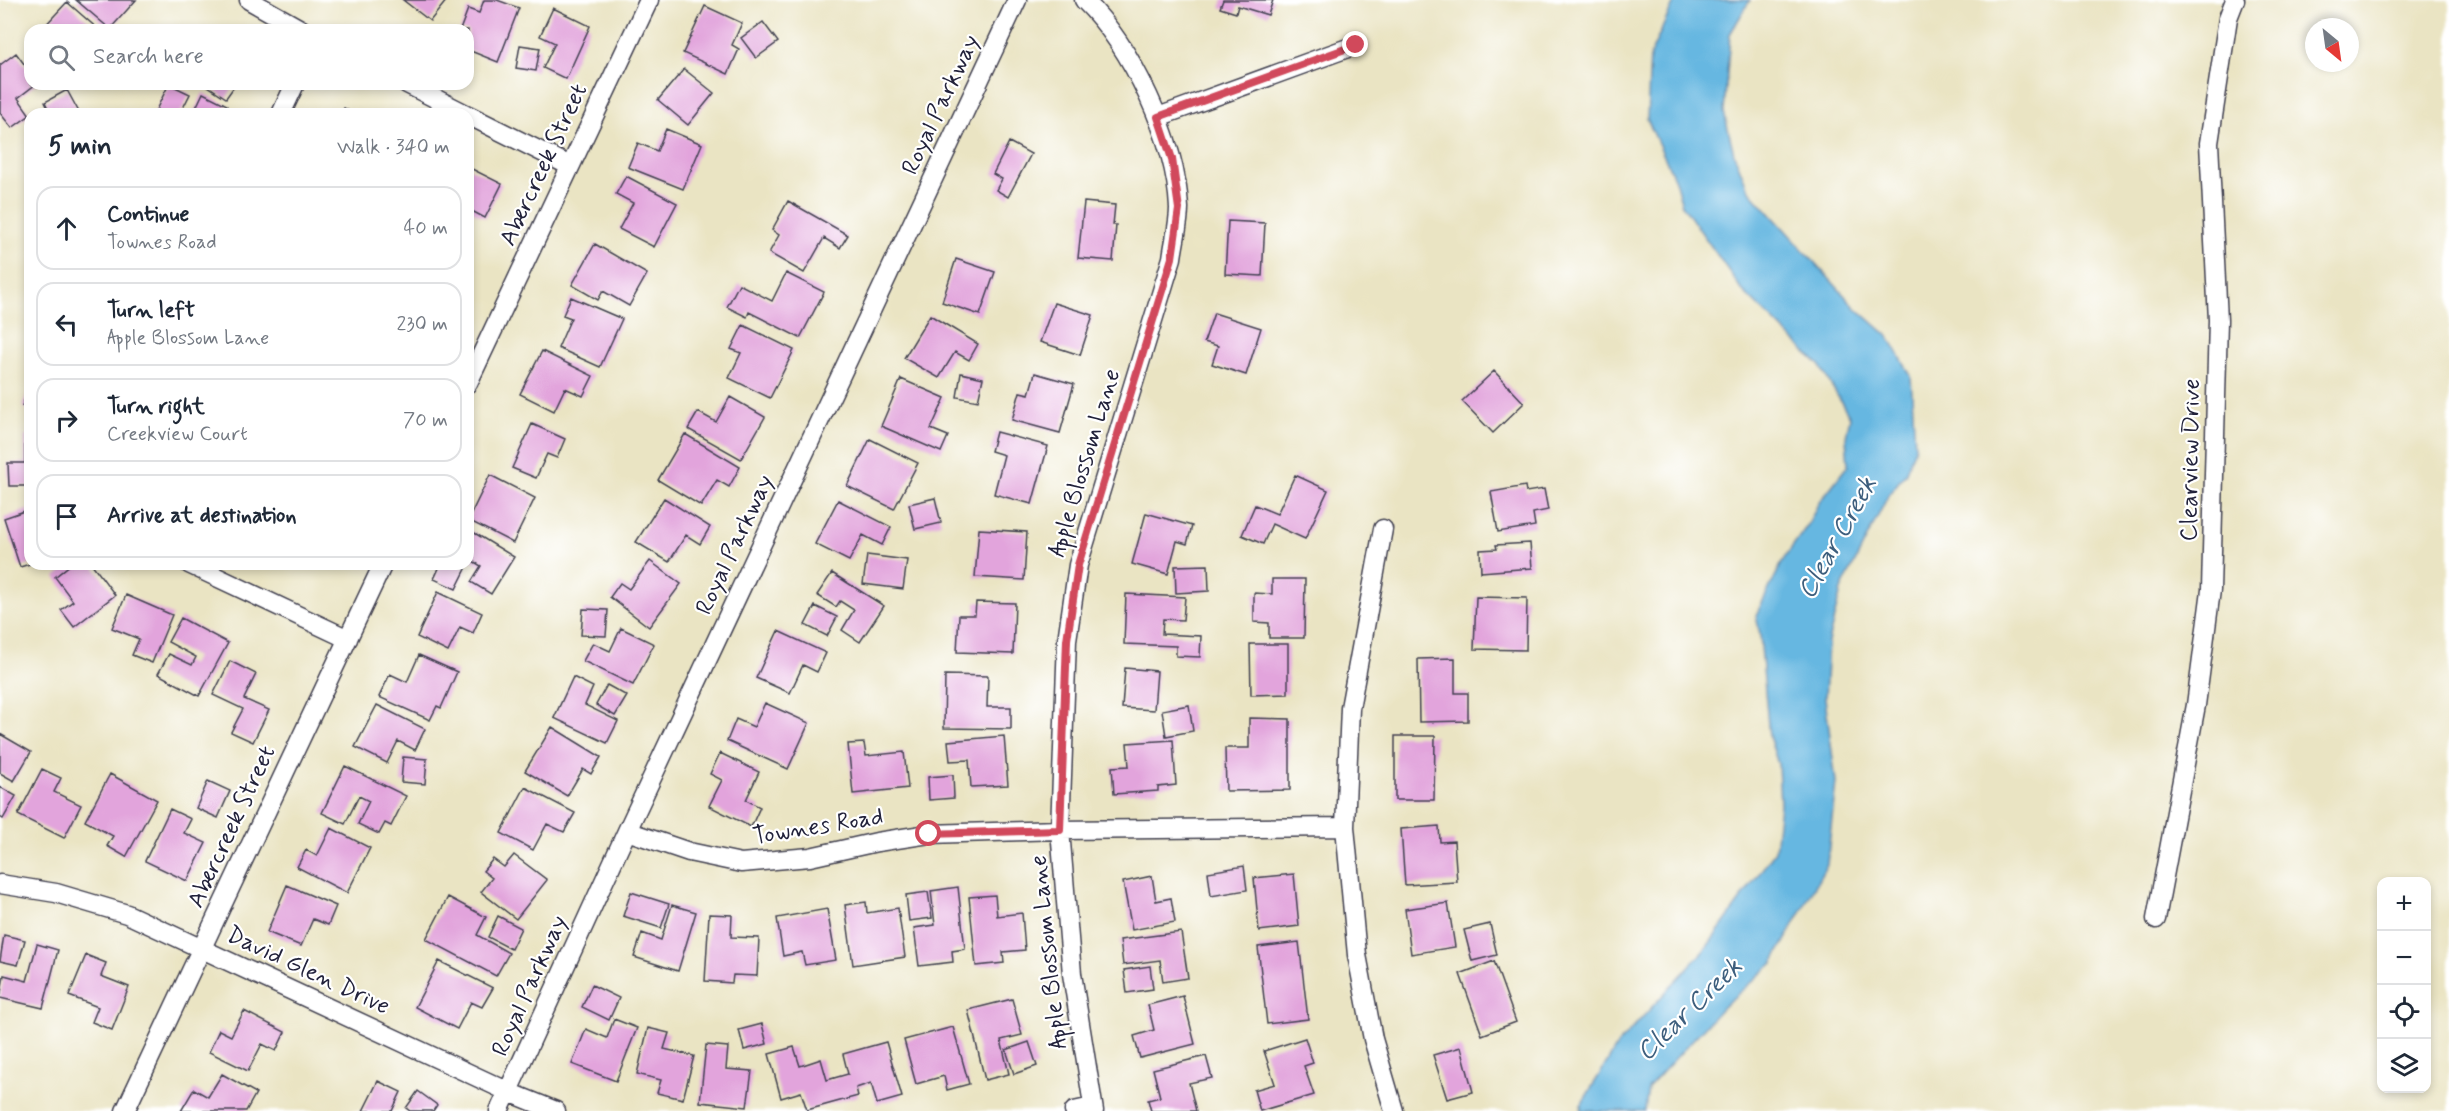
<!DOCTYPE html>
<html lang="en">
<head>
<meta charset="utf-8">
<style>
	:root { --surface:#fff; --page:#f2f2f3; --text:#1f2937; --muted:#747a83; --line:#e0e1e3 }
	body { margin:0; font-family:Mynerve,sans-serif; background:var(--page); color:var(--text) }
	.controls { position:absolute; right:18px; bottom:18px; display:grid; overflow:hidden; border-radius:12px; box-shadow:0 3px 9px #0003 }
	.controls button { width:54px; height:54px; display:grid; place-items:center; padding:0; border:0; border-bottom:2px solid var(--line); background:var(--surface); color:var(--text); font:30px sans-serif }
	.compass { position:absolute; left:2305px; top:18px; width:54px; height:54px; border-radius:50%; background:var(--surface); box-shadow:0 3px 9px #0003; rotate:151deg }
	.stop { position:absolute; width:18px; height:18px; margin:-14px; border:4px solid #d1495b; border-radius:50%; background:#fff }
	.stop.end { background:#d1495b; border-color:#fff; box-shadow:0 2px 6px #0008 }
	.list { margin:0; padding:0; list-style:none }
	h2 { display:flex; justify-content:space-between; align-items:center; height:78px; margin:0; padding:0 24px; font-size:26px }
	h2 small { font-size:20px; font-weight:400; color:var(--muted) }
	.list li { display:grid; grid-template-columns:39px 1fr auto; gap:18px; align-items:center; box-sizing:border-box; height:84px; margin:0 12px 12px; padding:0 12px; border:2px solid var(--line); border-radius:18px }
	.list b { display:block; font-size:22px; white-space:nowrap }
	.list p { margin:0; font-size:20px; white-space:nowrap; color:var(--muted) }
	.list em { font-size:20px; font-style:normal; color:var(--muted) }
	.icon { flex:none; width:33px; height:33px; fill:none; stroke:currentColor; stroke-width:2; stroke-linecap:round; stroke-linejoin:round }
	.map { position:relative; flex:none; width:2449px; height:1111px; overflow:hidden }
	.search { position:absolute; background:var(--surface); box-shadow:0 3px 9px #0003; left:24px; top:24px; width:450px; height:66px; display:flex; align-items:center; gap:15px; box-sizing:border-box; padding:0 21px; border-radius:18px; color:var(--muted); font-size:22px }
	.panel { position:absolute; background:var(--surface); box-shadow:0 3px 9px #0003; left:24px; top:108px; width:450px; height:462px; border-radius:18px }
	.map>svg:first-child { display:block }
	.water { fill:#66b7e1; stroke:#446c8e; stroke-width:1.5 }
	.building { fill:#e2a4dc }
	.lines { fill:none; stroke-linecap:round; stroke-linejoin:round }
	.street-casing { stroke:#403f4f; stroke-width:21 }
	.street { stroke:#fff; stroke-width:18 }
	.route { stroke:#d1495b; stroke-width:8 }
	.labels { text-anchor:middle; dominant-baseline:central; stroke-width:4.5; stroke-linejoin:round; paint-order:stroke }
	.street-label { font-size:24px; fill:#22223b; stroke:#fff }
	.water-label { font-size:26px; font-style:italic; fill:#3d5e7d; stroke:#fff }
</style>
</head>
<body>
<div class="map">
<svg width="2449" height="1111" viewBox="0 0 2449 1111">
	<rect width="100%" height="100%" fill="#fff"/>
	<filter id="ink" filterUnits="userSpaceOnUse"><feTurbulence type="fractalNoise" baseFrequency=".0167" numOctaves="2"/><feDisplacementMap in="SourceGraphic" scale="12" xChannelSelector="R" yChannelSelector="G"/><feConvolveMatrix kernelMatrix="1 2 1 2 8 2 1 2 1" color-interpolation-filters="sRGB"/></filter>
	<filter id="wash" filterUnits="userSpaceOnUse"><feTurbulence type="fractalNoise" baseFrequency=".008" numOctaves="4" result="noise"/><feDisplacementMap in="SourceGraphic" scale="24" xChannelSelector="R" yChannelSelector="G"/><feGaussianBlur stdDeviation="1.35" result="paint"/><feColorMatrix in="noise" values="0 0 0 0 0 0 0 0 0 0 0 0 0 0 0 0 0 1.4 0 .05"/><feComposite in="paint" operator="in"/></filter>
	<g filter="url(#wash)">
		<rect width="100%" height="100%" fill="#eae4c3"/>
		<path class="water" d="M1675,0H1750L1730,34L1724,112L1734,154L1748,189L1855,307L1889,337L1911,376L1915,448L1905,474L1889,494L1841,590L1828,642L1825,698L1836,782L1827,864L1773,963L1724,1006L1648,1088L1645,1111H1581V1105L1618,1044L1707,947L1775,851L1780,804L1778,764L1769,736L1760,635L1756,615L1785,557L1809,523L1818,504L1848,465L1846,437L1850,417L1820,366L1742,290L1682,205L1675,180L1647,119L1650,55Z"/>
		<g id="blocks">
			<path class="building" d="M76,0H136L110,29Z
				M403,0H447L430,21Z
				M484,0H497L519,8L498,62L468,50V30H460L468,9L479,13Z
				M1223,0H1273L1268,15L1238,6L1236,13L1220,8Z
				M67,2L99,30H41Z
				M705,6L742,23L732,45L739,49L728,74L683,53Z
				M553,8L590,26L566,79L543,68L555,43L540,36Z
				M763,22L778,42L756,58L741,38Z
				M520,45L540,48L536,71L516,68Z
				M16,53L30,72V84H36L18,98L30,115L12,128L0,113V65Z
				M684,69L714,93L688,125L658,100Z
				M169,84L190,94L180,114H154Z
				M205,84H236L226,98Z
				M67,90L80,114H51L45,102Z
				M203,93L227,105L223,114H193Z
				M344,108L354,114H341Z
				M666,129L702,144L683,189L628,167L638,143L657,151Z
				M1009,142L1031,154L1008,197L996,190L1002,179L993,174Z
				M468,167L502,184L485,218L468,209Z
				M626,176L677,203L654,247L619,229L633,203L616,194Z
				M788,201L848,235L840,248L824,238L804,273L769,253L779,235L772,230Z
				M1084,202L1115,205L1113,225H1116L1113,261L1078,258Z
				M1228,221L1265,223L1262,276L1225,274Z
				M595,244L647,274L629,306L603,291L598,300L572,285Z
				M956,259L995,272L980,315L942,302Z
				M786,273L824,292L800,338L749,312L747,317L727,307L739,284L772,301Z
				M571,297L622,319L600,367L558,348L571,318L563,315Z
				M1054,303L1093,315L1080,355L1040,342Z
				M1214,313L1261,328L1246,375L1212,364L1218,346L1204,342Z
				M930,315L978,344L969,360L955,352L939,378L904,358Z
				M743,325L794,350L770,398L729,378L741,353L731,349Z
				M542,351L593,376L583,396L565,388L554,411L520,394Z
				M1494,371L1524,403L1493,433L1462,401Z
				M961,373L983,378L978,401L957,397Z
				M1035,373L1074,384L1060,433L1012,420L1020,392L1029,394Z
				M901,379L945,398L931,429L948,436L941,452L881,426Z
				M30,388V410L22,406Z
				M730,397L765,417L741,459L688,429L698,412L716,422Z
				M532,424L565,439L557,458L547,454L536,478L512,468Z
				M996,432L1048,446L1032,504L994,494L1004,455L991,451Z
				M685,434L740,467L729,487L717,480L701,506L658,480Z
				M25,436H30V486H9L8,463H25Z
				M870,439L918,463L894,509L847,486Z
				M490,475L535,498L513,543L468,520Z
				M1295,475L1328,490L1305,539L1272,524L1263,544L1242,535L1255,505L1277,514Z
				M1525,486L1526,492L1544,489L1548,510L1533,513L1535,526L1498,532L1491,492Z
				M664,498L710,527L700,544L686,535L669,562L636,542Z
				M935,498L941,523L915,529L909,504Z
				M838,500L891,527L882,545L863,535L849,561L815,544Z
				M30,509V564L20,567L4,518Z
				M1146,513L1192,526L1187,544L1177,541L1168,574L1132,564Z
				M468,529L514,557L491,594L471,582L481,566L468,558Z
				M979,529L1027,532L1024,580L975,577Z
				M1530,543L1532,568L1481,572L1480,550L1497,549L1496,545Z
				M867,555L907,560L903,589L863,584Z
				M650,561L681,584L649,627L610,597L620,583L629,589Z
				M71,564H92L115,595L74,627L61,610L73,601L55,577Z
				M441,564H457L466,569L456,589L434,579Z
				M1208,565L1209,591L1176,593L1175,566Z
				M832,573L884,606L860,642L842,630L854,610L840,601L836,607L817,595Z
				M1272,579H1305L1304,638H1269V623L1254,622V593L1272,594Z
				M438,592L482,613L473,633L460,627L448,652L417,637Z
				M1126,594L1185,597L1183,620L1163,619L1162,634L1201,636L1200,657L1176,656V646L1124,644Z
				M126,595L172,615L152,663L132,655L139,639L112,628Z
				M1476,597L1527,598L1526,650L1474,649Z
				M976,602L1015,603L1013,654L957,652L959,615H975Z
				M815,606L837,617L827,636L805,625Z
				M583,609L608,610L606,636L581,635Z
				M181,618L228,643L199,696L158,674L169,654L192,665L196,657L168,642Z
				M621,628L654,644L633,685L583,661L593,643L610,651Z
				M778,631L826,653L817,672L803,665L790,693L756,678Z
				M1250,644H1288V694L1251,695Z
				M419,655L457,672L441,708L437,706L430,720L379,697L390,674L407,682Z
				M1455,658V693H1468V721L1419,722L1418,659Z
				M230,661L256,674L244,699L269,710L253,742L231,732L243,709L213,695Z
				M1125,668L1157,671L1154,710L1122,708Z
				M945,675L988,676L987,707H1011V729L944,728Z
				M573,677L593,687L585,705L618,721L607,743L554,718Z
				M607,685L627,696L615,716L596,705Z
				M765,703L809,723L788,769L727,741L736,719L754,727Z
				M377,705L425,729L415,750L398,741L387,763L355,747Z
				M1189,705L1193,731L1166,736L1162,710Z
				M1249,718L1290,719V790L1226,791L1225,748H1249Z
				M552,727L601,757L591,774L583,769L567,796L525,771Z
				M0,734L31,752L14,781L0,773Z
				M1004,736L1008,785L971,787L969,760L950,761L948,741Z
				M1395,736H1435L1434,800H1395Z
				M1173,740L1176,785L1158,787V791L1114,794L1112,767L1129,766L1127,743Z
				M864,743L866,756L904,752L908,788L853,794L848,744Z
				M720,753L759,772L746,800L760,807L751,827L709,806L722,780L710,774Z
				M403,757L427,759L425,784L401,782Z
				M345,766L406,796L391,826L385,823L379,834L358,824L369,801L359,796L345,824L322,813Z
				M42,769L61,778L54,792L81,805L64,838L18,815Z
				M110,774L157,800L126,857L107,846L113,836L85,821Z
				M953,775L954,798L929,800L928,777Z
				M208,781L230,791L218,818L196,808Z
				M0,787L16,796L3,819L0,817Z
				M525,787L575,813L564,832L547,824L533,850L501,833Z
				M170,809L191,819L184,833L206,843L187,881L145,861Z
				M1439,826L1440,842L1454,841L1457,882L1405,885L1401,829Z
				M331,828L370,848L347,893L297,867L306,850L317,856Z
				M514,855L547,880L516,919L481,892L492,878L483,871L493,859L504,867Z
				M1244,866L1247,890L1211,896L1208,872Z
				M1294,874L1299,926L1259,931L1254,878Z
				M1152,876L1156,901L1171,898L1175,922L1132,930L1123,882Z
				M287,885L336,906L328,925L313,919L301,946L267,932Z
				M958,887L965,949L952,951L953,962L919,966L914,928L935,925L931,891Z
				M631,892L669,904L661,928L623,916Z
				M928,892L932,918L909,921L906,895Z
				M995,895L997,916L1022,913L1025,950L1003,952L1004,963L976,966L969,897Z
				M448,897L486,917L477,935L509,953L496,976L426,939Z
				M866,902L867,913L898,908L905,957L853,965L845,905Z
				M1448,903L1455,947L1411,954L1405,909Z
				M672,905L696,912L678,971L634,957L642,933L661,940Z
				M827,909L836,960L805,965L802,952L783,956L777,918Z
				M709,914L732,915L731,937L759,938L757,976L733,975L732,983L705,981Z
				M498,916L521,928L511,949L488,937Z
				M1490,924L1497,955L1472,961L1464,930Z
				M1181,932L1188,978L1163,982L1160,960L1123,965L1120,940Z
				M4,935L25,940L18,965L0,961Z
				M1299,942L1308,1019L1267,1024L1258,947Z
				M37,944L58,950L43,1008L0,998L4,975L27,981Z
				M86,955L106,963L101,976L129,987L112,1030L92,1022L98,1007L69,996Z
				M439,961L493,988L482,1007L471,1002L457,1029L415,1007Z
				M1494,961L1516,1022L1482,1035L1460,974Z
				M1150,966L1153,989L1127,993L1124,970Z
				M592,985L619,998L609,1020L582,1007Z
				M1183,996L1195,1044L1140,1058L1134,1036L1154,1030L1148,1005Z
				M1012,999L1022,1035L1001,1040L1009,1074L985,1080L968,1010Z
				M244,1011L285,1032L276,1051L262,1044L248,1071L209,1052L219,1030L231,1036Z
				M614,1019L637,1028L616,1081L572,1064L586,1029L607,1038Z
				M762,1024L767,1044L744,1050L739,1030Z
				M953,1027L969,1084L947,1090L944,1076L916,1084L904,1040Z
				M648,1028L669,1033L664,1049L694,1056L683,1099L657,1093L661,1080L637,1074Z
				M1305,1038L1313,1063L1304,1066L1314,1095L1260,1111L1254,1090L1275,1084L1264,1051Z
				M886,1042L902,1097L877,1104L871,1083L856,1088L858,1096L807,1110L801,1092L781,1098L769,1054L794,1047L800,1066L821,1059L827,1080L848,1074L843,1054Z
				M1029,1042L1037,1066L1014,1074L1006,1050Z
				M706,1045L728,1047L726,1069L752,1071L747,1107L700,1102Z
				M1461,1047L1473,1092L1447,1099L1433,1055Z
				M1206,1056L1212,1078L1189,1083L1196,1111H1151L1148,1100L1160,1097L1153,1069Z
				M222,1074L256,1093L246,1111H181L194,1089L208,1097Z
				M378,1081L401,1092L392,1111H363Z
				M418,1091L437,1105L433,1111H410L406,1108Z"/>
		</g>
	</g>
	<g filter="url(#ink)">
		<use href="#blocks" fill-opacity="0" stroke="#403f4f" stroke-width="1.5"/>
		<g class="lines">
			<defs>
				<path id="street" d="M249,0L302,30
					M1084,0C1132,47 1176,140 1179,208C1179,224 1174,242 1172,258L1078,565L1067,640L1060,830L1072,974L1094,1111
					M407,84L466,114
					M281,114L295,84
					M468,115L570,166
					M1158,117L1356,45
					M468,383L649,0
					M1383,529L1350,708L1345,827L1357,955L1373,1039L1394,1111
					M189,564L348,639
					M627,831L689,852L741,863L810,857L877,842L929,834L1060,830L1345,827
					M0,884L56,893L127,914L509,1092L556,1111
					M2156,919L2196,705L2211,590L2218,320L2209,143L2228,18L2235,0
					M125,1111L383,564
					M499,1111L627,831L1017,0
					M1074,1111L1092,1107"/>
			</defs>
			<use href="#street" class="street-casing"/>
			<use href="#street" class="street"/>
		</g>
	</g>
	<g class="lines" filter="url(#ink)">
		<path class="route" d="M929,834L1060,830L1067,640L1078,565L1172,258L1179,209L1172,159L1158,117L1356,45"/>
	</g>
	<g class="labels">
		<g class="street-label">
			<text transform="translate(941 105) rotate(-65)">Royal Parkway</text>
			<text transform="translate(544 165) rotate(-65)">Abercreek Street</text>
			<text transform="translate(2191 460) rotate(-89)">Clearview Drive</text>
			<text transform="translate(1085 463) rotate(-73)">Apple Blossom Lane</text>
			<text transform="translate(735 545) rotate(-65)">Royal Parkway</text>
			<text transform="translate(232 827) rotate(-65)">Abercreek Street</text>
			<text transform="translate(818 827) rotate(-9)">Townes Road</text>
			<text transform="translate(1049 952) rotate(-96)">Apple Blossom Lane</text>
			<text transform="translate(308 971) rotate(25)">David Glen Drive</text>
			<text transform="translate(530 986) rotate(-66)">Royal Parkway</text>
		</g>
		<g class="water-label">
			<text transform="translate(1838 538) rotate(-61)">Clear Creek</text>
			<text transform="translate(1690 1010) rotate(-44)">Clear Creek</text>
		</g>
	</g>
</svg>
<div class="controls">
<button>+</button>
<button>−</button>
<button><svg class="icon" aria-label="locate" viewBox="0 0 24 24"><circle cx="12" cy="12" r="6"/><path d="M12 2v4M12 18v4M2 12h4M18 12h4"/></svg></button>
<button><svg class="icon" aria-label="layers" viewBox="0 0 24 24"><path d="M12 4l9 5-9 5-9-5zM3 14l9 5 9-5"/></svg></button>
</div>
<svg class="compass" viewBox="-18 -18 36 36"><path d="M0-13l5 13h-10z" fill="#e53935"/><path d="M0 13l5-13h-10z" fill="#747a83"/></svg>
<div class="stop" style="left:929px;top:834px"></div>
<div class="stop end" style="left:1356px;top:45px"></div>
<div class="search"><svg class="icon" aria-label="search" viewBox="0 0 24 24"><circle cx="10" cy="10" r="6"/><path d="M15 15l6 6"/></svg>Search here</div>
<section class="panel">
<h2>5 min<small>Walk · 340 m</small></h2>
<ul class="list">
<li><svg class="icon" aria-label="ahead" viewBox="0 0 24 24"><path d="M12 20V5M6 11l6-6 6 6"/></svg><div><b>Continue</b><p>Townes Road</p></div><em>40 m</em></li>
<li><svg class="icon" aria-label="left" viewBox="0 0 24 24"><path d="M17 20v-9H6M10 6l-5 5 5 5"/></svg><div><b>Turn left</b><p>Apple Blossom Lane</p></div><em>230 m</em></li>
<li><svg class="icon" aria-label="right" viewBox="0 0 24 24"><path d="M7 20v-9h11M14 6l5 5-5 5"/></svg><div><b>Turn right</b><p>Creekview Court</p></div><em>70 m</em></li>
<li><svg class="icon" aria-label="arrive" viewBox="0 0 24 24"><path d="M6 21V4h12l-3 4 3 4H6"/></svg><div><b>Arrive at destination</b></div></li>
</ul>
</section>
</div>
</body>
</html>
